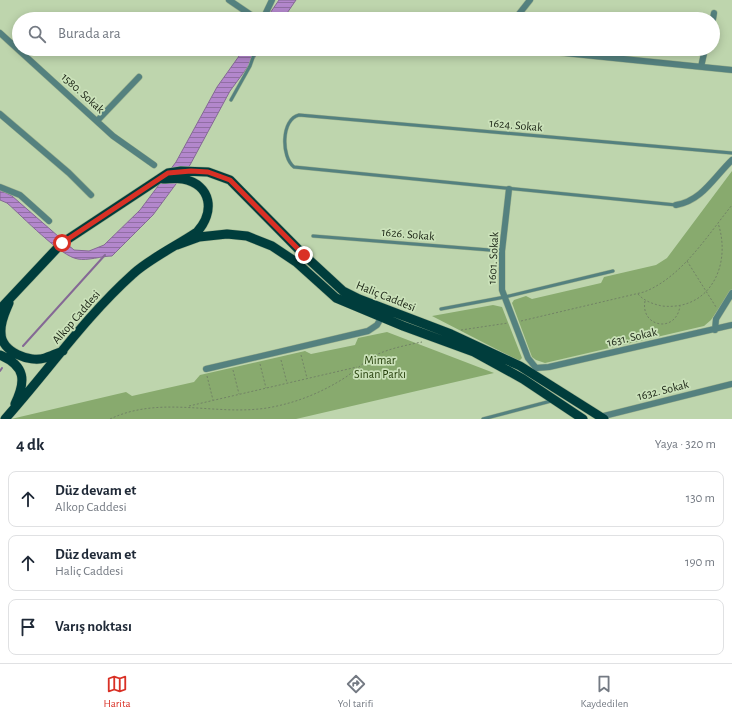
<!DOCTYPE html>
<html lang="tr">
<head>
<meta charset="utf-8">
<style>
	:root { --surface:#fff; --page:#f2f2f3; --text:#1f2937; --muted:#747a83; --line:#e0e1e3; --accent:#d93025 }
	body { margin:0; font-family:"Alegreya Sans",sans-serif; background:var(--page); color:var(--text) }
	.stop { position:absolute; width:12px; height:12px; margin:-9px; border:3px solid #d93025; border-radius:50%; background:#fff }
	.stop.end { background:#d93025; border-color:#fff; box-shadow:0 1px 4px #0008 }
	.list { margin:0; padding:0; list-style:none }
	h2 { display:flex; justify-content:space-between; align-items:center; height:52px; margin:0; padding:0 16px; font-size:17px }
	h2 small { font-size:13px; font-weight:400; color:var(--muted) }
	.list li { display:grid; grid-template-columns:26px 1fr auto; gap:12px; align-items:center; box-sizing:border-box; height:56px; margin:0 8px 8px; padding:0 8px; border:1px solid var(--line); border-radius:8px }
	.list b { display:block; font-size:15px; white-space:nowrap }
	.list p { margin:0; font-size:13px; white-space:nowrap; color:var(--muted) }
	.list em { font-size:13px; font-style:normal; color:var(--muted) }
	.icon { flex:none; width:22px; height:22px; fill:none; stroke:currentColor; stroke-width:2; stroke-linecap:round; stroke-linejoin:round }
	.map { position:relative; flex:none; width:732px; height:419px; overflow:hidden }
	.search { position:absolute; background:var(--surface); box-shadow:0 2px 10px #0003; left:12px; right:12px; top:12px; height:44px; display:flex; align-items:center; gap:10px; box-sizing:border-box; padding:0 14px; border-radius:22px; color:var(--muted); font-size:15px }
	.sheet { height:244px; background:var(--surface) }
	nav { display:flex; justify-content:space-around; align-items:center; box-sizing:border-box; height:56px; border-top:1px solid var(--line); background:var(--surface); font-size:11px; color:var(--muted) }
	nav a { display:grid; justify-items:center; gap:2px }
	nav .on { color:var(--accent) }
	.map>svg:first-child { display:block }
	.green { fill:#88aa6e }
	.water { fill:url(#water-rules); stroke:#856995 }
	.lines { fill:none; stroke-linecap:round; stroke-linejoin:round }
	.stream { stroke:#856995; stroke-width:2 }
	.service-casing { stroke:#9db28f; stroke-width:4 }
	.minor-casing { stroke:#9db28f; stroke-width:7 }
	.primary-casing { stroke:#9db28f; stroke-width:10 }
	.path { stroke:#718265; stroke-width:1; stroke-dasharray:2 2; stroke-linecap:butt }
	.service { stroke:#54817f; stroke-width:3 }
	.minor { stroke:#54817f; stroke-width:6 }
	.primary { stroke:#003d3c; stroke-width:9 }
	.route { stroke:#d93025; stroke-width:5 }
	.labels { text-anchor:middle; dominant-baseline:central; stroke-width:3.5; stroke-linejoin:round; paint-order:stroke }
	.street-label { font-size:12px; fill:#1b2415; stroke:#cbe2ba }
	.park-label { font-size:12px; fill:#253f0a; stroke:#cbe2ba }
</style>
</head>
<body>
<div class="map">
<svg width="732" height="419" viewBox="0 0 732 419">
	<defs>
		<pattern id="water-rules" width="6" height="5" patternUnits="userSpaceOnUse"><rect width="6" height="5" fill="#b387cc"/><path d="M0 2.5h6" fill="none" stroke="#916ea4"/></pattern>
	</defs>
	<rect width="100%" height="100%" fill="#bed5ad"/>
	<path class="green" d="M732,171V289L711,320L704,326L545,363L536,360L532,357L512,303L514,300L526,296L532,299L601,283L604,277L656,265L667,258Z
		M493,305L502,307L522,358L519,361L432,316Z
		M387,332L494,373L296,419H11L126,392L132,396L194,382L200,375L305,351L311,354L355,345L358,338Z"/>
	<path class="water" d="M279,0H296L283,19H266Z
		M244,49H261L230,91L190,165L153,215L112,256C102,256 87,261 78,259C61,257 22,216 7,203L0,200V190L12,196L74,250L89,251L104,245L140,210L176,162L217,87Z"/>
	<g class="lines">
		<path class="stream" d="M23,346L105,255
			M0,371L2,368"/>
		<defs>
			<path id="service" d="M231,100L250,66L256,49
				M676,205L294,167C281,157 281,119 299,115L732,153
				M313,236L502,251
				M441,309L505,297L613,271
				M483,419L551,401"/>
			<path id="minor" d="M229,0L257,19
				M263,19L272,0
				M515,19L530,0
				M713,19L714,13
				M0,33L113,136L154,165
				M525,49L732,70
				M701,67L705,49
				M0,114L69,173L91,195
				M97,121L139,77
				M0,187L20,195L49,221
				M509,189L502,251V290L528,358L536,368L549,367L732,325
				M676,205C702,201 715,176 732,160
				M715,330L716,319L732,293
				M206,369L368,331L377,325L381,318
				M600,417L732,384"/>
			<path id="primary" d="M177,245L199,237L227,234L247,236L272,246L296,262L336,298L403,326L474,352L523,379L583,419
				M9,303C5,313 0,322 1,333C1,352 30,363 45,358C51,356 57,353 63,351
				M0,309L62,243L168,173L181,171L208,172L230,180L304,255L343,291L359,299L451,334L520,366L604,419
				M0,355C26,366 26,381 15,404
				M5,419C48,371 85,317 133,274C149,259 178,245 197,232C215,212 212,185 183,179C177,178 169,179 163,179"/>
		</defs>
		<use href="#service" class="service-casing"/>
		<use href="#minor" class="minor-casing"/>
		<use href="#primary" class="primary-casing"/>
		<path class="path" d="M687,261L716,307
			M638,294C644,301 653,304 662,306C710,311 732,265 718,223
			M645,301C640,327 676,334 680,306
			M521,321L644,292C682,277 707,236 732,205
			M461,330L508,323
			M301,355L307,378
			M281,360L287,383
			M260,364L266,388
			M233,370L239,394
			M207,376L213,400
			M189,406L357,367
			M110,419C161,395 214,416 267,408C296,403 321,393 346,377C357,369 366,360 378,354C392,348 407,345 422,342"/>
		<use href="#service" class="service"/>
		<use href="#minor" class="minor"/>
		<use href="#primary" class="primary"/>
	</g>
	<g class="lines">
		<path class="route" d="M62,243L168,173L191,171L208,172L230,180L304,255"/>
	</g>
	<g class="labels">
		<g class="street-label">
			<text transform="translate(83 93) rotate(42)">1580. Sokak</text>
			<text transform="translate(516 125) rotate(5)">1624. Sokak</text>
			<text transform="translate(408 234) rotate(5)">1626. Sokak</text>
			<text transform="translate(493 258) rotate(-87)">1601. Sokak</text>
			<text transform="translate(386 296) rotate(22)">Haliç Caddesi</text>
			<text transform="translate(76 317) rotate(-49)">Alkop Caddesi</text>
			<text transform="translate(632 337) rotate(-13)">1631. Sokak</text>
			<text transform="translate(663 390) rotate(-14)">1632. Sokak</text>
		</g>
		<g class="park-label">
			<text x="380" y="360">Mimar<tspan x="380" dy="14">Sinan Parkı</tspan></text>
		</g>
	</g>
</svg>
<div class="stop" style="left:62px;top:243px"></div>
<div class="stop end" style="left:304px;top:255px"></div>
<div class="search"><svg class="icon" aria-label="search" viewBox="0 0 24 24"><circle cx="10" cy="10" r="6"/><path d="M15 15l6 6"/></svg>Burada ara</div>
</div>
<section class="sheet">
<h2>4 dk<small>Yaya · 320 m</small></h2>
<ul class="list">
<li><svg class="icon" aria-label="ahead" viewBox="0 0 24 24"><path d="M12 20V5M6 11l6-6 6 6"/></svg><div><b>Düz devam et</b><p>Alkop Caddesi</p></div><em>130 m</em></li>
<li><svg class="icon" aria-label="ahead" viewBox="0 0 24 24"><path d="M12 20V5M6 11l6-6 6 6"/></svg><div><b>Düz devam et</b><p>Haliç Caddesi</p></div><em>190 m</em></li>
<li><svg class="icon" aria-label="arrive" viewBox="0 0 24 24"><path d="M6 21V4h12l-3 4 3 4H6"/></svg><div><b>Varış noktası</b></div></li>
</ul>
</section>
<nav>
<a class="on"><svg class="icon" aria-label="map" viewBox="0 0 24 24"><path d="M3 6l6-2 6 2 6-2v14l-6 2-6-2-6 2zM9 4v14M15 6v14"/></svg>Harita</a>
<a><svg class="icon" aria-label="directions" viewBox="0 0 24 24"><path d="M12 3l9 9-9 9-9-9zM9 14v-3h6M13 9l2 2-2 2"/></svg>Yol tarifi</a>
<a><svg class="icon" aria-label="saved" viewBox="0 0 24 24"><path d="M7 4h10v16l-5-4-5 4z"/></svg>Kaydedilen</a>
</nav>
</body>
</html>
